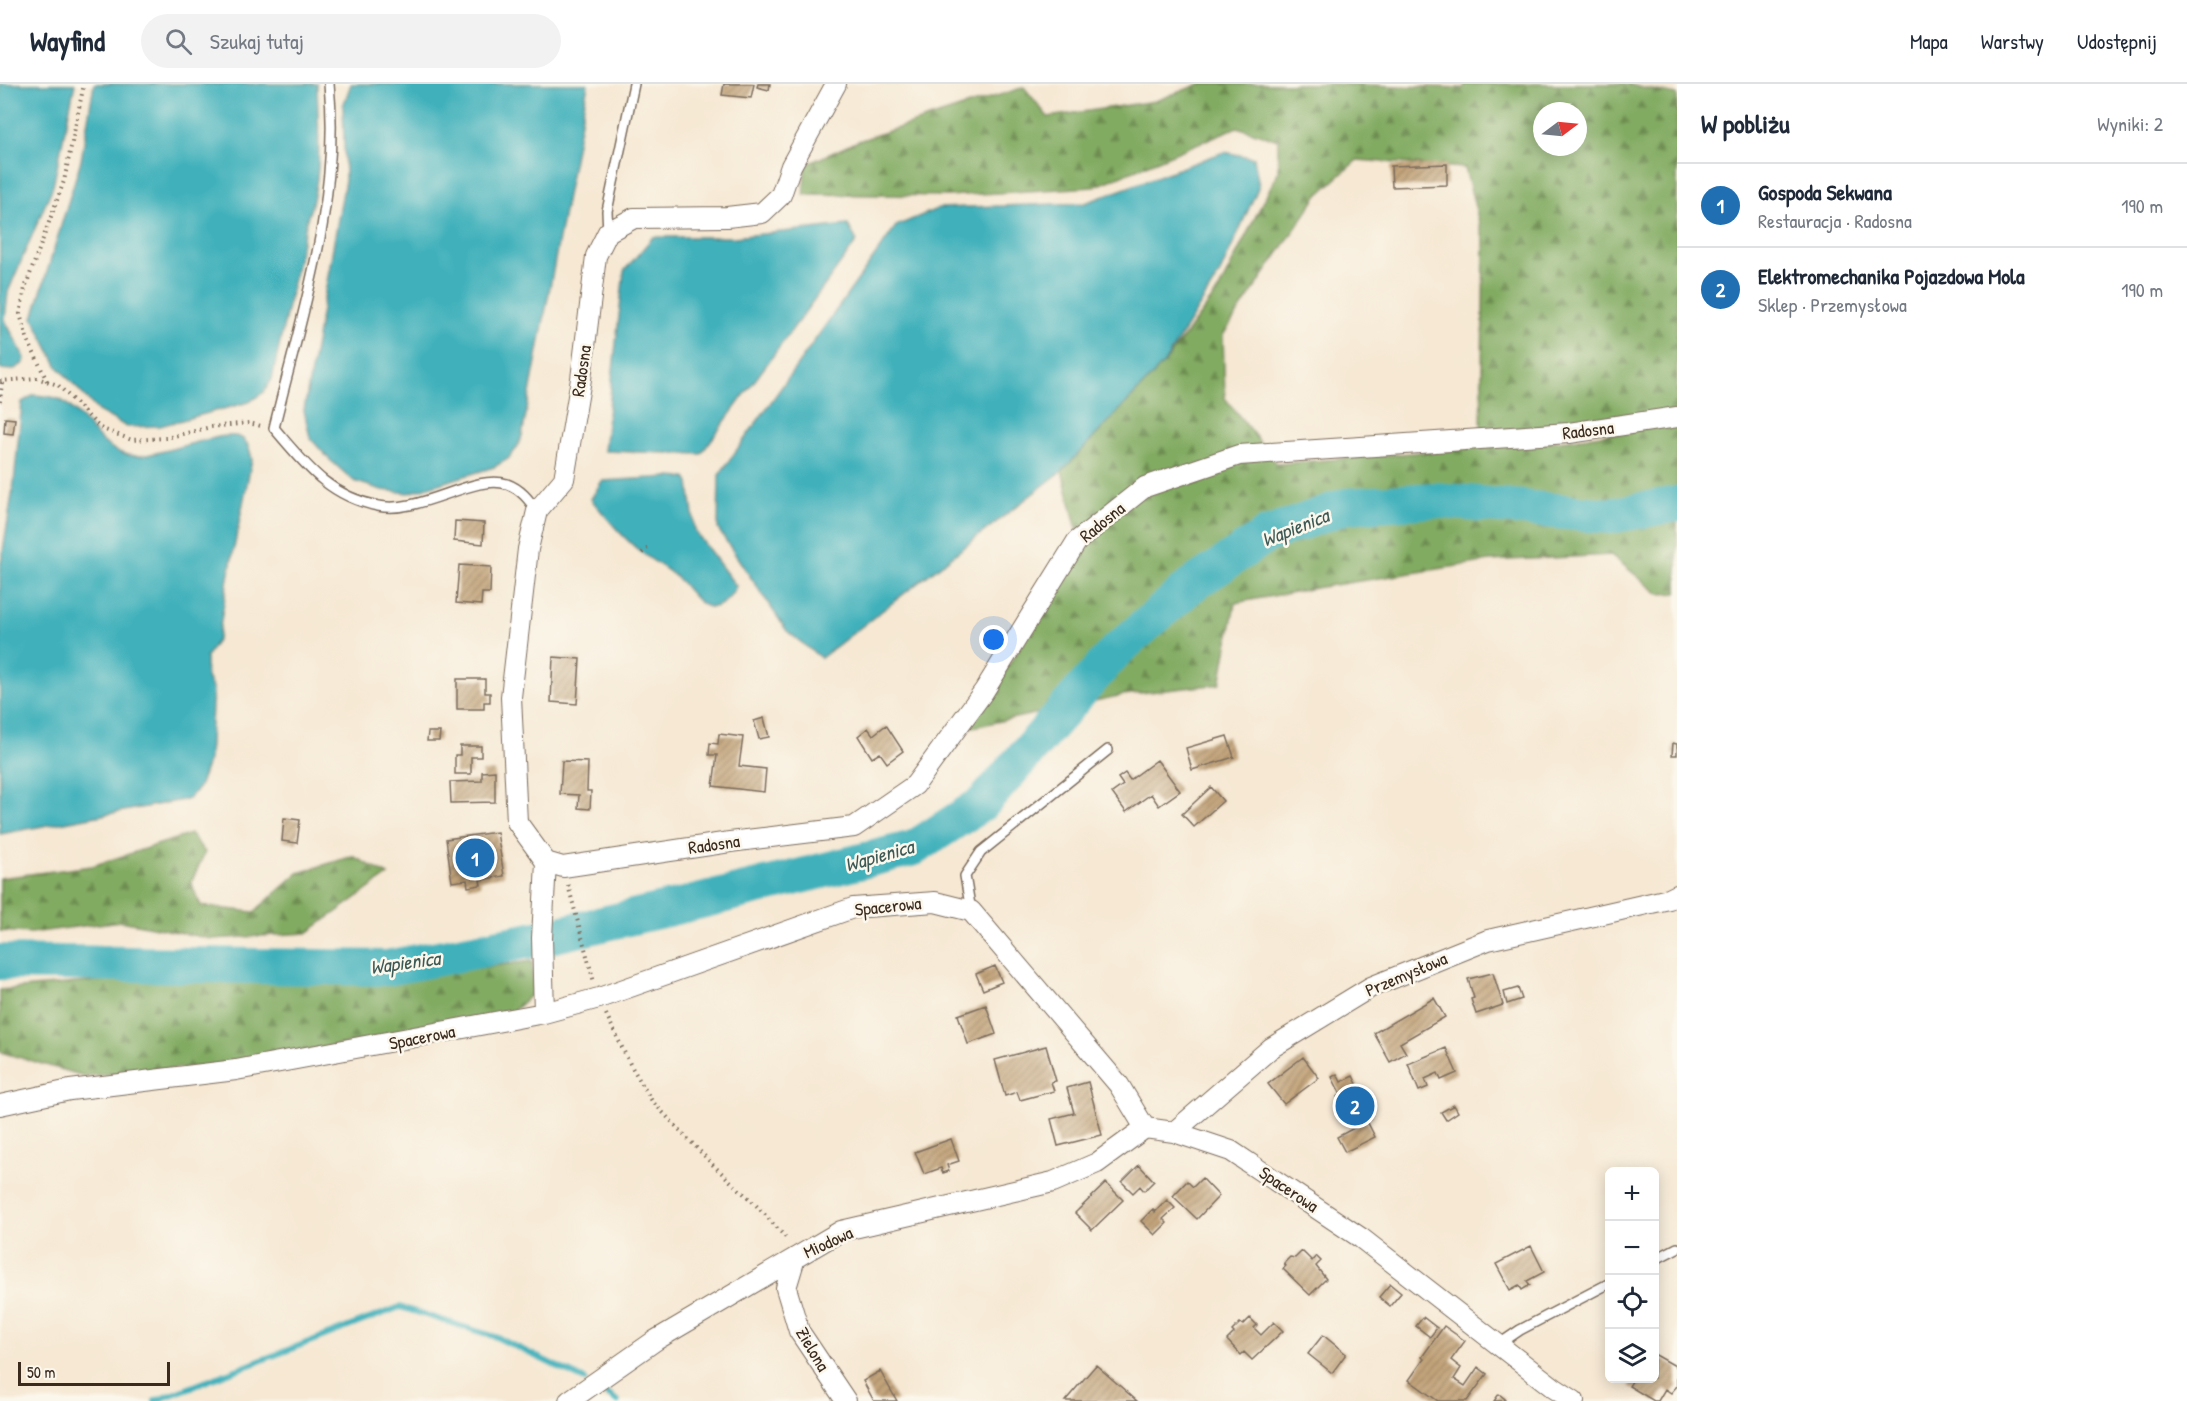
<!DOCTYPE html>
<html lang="pl">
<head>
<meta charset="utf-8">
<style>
	:root { --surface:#fff; --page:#f2f2f3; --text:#1f2937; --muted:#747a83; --line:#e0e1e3; --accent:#1f6fb2 }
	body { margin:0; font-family:"Patrick Hand",sans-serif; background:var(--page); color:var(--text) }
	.controls { position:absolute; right:18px; bottom:18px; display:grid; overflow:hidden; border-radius:9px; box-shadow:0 3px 15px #0003 }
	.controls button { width:54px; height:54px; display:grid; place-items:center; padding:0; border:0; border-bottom:2px solid var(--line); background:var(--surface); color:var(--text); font:30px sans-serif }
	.compass { position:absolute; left:1533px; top:18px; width:54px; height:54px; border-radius:50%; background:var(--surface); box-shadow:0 3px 15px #0003; rotate:74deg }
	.scale { position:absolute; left:18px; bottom:15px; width:152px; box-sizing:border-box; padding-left:6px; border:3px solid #3b2a1e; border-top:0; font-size:16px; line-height:21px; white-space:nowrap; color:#3b2a1e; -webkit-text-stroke:4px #fbf7ec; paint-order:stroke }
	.you { position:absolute; left:994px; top:556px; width:21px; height:21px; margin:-15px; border:4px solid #fff; border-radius:50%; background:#1a73e8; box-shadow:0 0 0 9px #1a73e833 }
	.badge { display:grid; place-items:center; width:39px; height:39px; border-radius:50%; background:var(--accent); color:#fff; font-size:20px; font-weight:700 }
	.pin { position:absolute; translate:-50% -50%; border:3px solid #fff; box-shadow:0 2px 6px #0006 }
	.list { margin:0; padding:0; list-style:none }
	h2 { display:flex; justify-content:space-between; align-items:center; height:78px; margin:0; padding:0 24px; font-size:26px }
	h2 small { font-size:20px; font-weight:400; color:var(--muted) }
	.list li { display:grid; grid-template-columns:39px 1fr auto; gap:18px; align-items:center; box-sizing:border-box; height:84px; padding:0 24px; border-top:2px solid var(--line) }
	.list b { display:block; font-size:22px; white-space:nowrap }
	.list p { margin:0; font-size:20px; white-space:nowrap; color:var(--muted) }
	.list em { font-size:20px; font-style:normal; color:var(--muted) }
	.icon { flex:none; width:33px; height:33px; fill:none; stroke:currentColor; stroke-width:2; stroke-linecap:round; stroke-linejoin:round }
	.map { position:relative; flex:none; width:1677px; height:1317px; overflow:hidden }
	header { display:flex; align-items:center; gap:36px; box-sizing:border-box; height:84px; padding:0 30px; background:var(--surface); border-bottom:2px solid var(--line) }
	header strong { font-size:28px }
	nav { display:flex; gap:33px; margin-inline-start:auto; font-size:21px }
	.search { width:420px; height:54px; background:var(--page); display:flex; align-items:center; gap:15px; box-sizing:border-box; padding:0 21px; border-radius:33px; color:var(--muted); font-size:22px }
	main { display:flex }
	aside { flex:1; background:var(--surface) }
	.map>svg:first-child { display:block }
	.forest { fill:url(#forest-firs); stroke:#5e6a40; stroke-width:1.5; fill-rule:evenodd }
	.water { fill:#41b1bb; stroke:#3e6e6c; stroke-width:1.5 }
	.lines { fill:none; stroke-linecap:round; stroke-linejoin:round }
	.stream { stroke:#41b1bb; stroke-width:6 }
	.river { stroke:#41b1bb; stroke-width:36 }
	.building { fill:url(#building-hatch) }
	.service-casing { stroke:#7c6c5d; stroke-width:12 }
	.minor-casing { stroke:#7c6c5d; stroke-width:22 }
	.path { stroke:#7c6c5d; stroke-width:4; stroke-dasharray:1.5 4.5; stroke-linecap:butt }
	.service { stroke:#fff; stroke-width:9 }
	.minor { stroke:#fff; stroke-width:20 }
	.labels { text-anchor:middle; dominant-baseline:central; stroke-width:5; stroke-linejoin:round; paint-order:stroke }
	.street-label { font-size:18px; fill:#3b2a1e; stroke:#fbf7ec }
	.water-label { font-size:20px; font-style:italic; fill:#3d5955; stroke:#fbf7ec }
</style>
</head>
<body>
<header>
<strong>Wayfind</strong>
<div class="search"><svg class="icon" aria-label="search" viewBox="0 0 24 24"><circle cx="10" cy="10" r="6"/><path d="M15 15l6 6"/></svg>Szukaj tutaj</div>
<nav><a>Mapa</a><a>Warstwy</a><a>Udostępnij</a></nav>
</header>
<main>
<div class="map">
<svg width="1677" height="1317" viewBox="0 0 1677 1317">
	<defs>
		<pattern id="forest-firs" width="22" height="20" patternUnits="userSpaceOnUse" patternTransform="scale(1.5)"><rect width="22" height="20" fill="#82ab62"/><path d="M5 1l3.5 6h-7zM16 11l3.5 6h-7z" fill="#6c8b50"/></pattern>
		<pattern id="building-hatch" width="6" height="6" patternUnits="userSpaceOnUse" patternTransform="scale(1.5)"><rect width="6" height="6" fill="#c3a47b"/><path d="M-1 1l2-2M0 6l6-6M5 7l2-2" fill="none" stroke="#a08664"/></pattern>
	</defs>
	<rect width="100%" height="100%" fill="#fbf7ec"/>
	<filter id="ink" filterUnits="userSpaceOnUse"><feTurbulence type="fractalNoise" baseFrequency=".0167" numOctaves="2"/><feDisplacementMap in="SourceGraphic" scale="12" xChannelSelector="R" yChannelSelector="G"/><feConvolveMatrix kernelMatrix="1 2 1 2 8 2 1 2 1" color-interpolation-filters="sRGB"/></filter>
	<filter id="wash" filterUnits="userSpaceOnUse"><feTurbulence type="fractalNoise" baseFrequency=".008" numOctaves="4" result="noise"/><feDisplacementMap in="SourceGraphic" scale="24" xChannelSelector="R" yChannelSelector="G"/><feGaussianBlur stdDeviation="1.35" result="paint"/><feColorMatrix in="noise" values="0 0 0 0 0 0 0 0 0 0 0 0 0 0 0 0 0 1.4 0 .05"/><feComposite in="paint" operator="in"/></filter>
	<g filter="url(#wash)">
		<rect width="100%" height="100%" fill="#f6e8d3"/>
		<path class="forest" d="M1200,0H1327L1464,4L1465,0H1625L1677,11V326L1672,329L1481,349L1484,158L1465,84L1357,76L1318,111L1223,251L1225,314L1277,380L1568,356L1677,339V509L1659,510L1611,471L1490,477L1321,503L1235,519L1220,600L1123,611L969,644L1082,465L1062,387L1164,279L1218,207L1278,88V56L1237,43L1094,103L948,112L804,110L805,81L858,57L1024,3L1048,33L1155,17ZM1542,27H1578V63H1542Z
			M190,750L205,768L191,799L201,822L254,828L298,789L353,772L388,791L307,849L212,855L121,837L31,849L0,847V794L92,782Z
			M532,877L533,909L509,931L232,980L84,992L0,968V906L120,895L365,898Z"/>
		<path class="water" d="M0,0H75L53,102L8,208L5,236L25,274L24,279L13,286L0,285Z
			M94,0H317C318,45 324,93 307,135L272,295L264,308L249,318L160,342L127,343L98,327L58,283L33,234L81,76Z
			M351,0H588L522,352L517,364L508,375L494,383L409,409L382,406L354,397L330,376L310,354L304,326L345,96L343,22Z
			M1224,68L1254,74L1259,102L1220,189L1164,279L1062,387L821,574L787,547L718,445L719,391L896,142L939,124L1085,119Z
			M848,141L857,157L701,370L604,367L624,187L653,153H734Z
			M34,311C42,312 53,312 61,316C88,332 100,371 136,372C161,372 221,346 239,353C248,356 250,367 252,375L228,494L218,555L206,573V591L213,606L209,675L199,703L188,715L0,750V485L14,398L22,318Z
			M668,393L686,394L689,399L695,447L736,502C733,510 724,522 713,523C700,525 687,503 678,495C667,484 653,478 641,468C622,453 606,433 591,415L602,397Z"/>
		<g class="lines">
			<path class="stream" d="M599,1305L618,1317
				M155,1317L400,1223L496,1253L585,1296"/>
			<path class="river" d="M0,878L387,884L542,854L697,818L914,764L983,719L1115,568L1192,501L1267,451L1346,422L1434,416L1610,432L1677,420"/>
		</g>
		<g id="blocks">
			<path class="building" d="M724,0H754L751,14L722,11Z
				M758,0H770L769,6L757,3Z
				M1447,80V101L1392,103L1391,82Z
				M5,334L15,335L13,350L4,349Z
				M455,437L484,439L483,460L454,457Z
				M459,481L491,483L490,509H482L481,521L456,519Z
				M553,573L580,575L577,620L551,618Z
				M457,595H485V609H490V618H484V625H457Z
				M764,634L769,653L759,655L754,637Z
				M886,641L903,667L887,679L880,669L872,674L858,652L868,644L873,651Z
				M428,648H440L439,657H427Z
				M719,650L743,653L739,682L766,685L764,708L713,702L717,671H709L710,659L718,660Z
				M1227,652L1234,673L1192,686L1186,664Z
				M1673,659L1677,660V671H1672Z
				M460,662H481V673H471V690H455V671H460Z
				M1157,676L1180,707L1159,722L1151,710L1126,728L1112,709L1123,701L1118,694L1125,689L1130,696Z
				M562,677L588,678L587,707H591L590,725L578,724L579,711L560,710Z
				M495,687V718L451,719L450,698L482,697V688Z
				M1211,703L1223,717L1194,743L1182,730Z
				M284,734L300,736L297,759L282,757Z
				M497,748L504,792L480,796L481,801L468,803L467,796L452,798L446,755Z
				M995,882L1002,898L983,906L976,890Z
				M1493,889L1503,921L1476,930L1471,915L1474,914L1468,895Z
				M1518,904L1522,915L1507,920L1504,908Z
				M1434,914L1445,933L1400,959L1406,969L1390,978L1374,949Z
				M986,921L996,950L968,960L958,931Z
				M1046,962L1056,997L1051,998L1054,1007L1020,1016L1017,1008L1005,1012L995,976Z
				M1446,964L1457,989L1441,996L1438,989L1425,995L1428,1003L1419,1007L1408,980Z
				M1303,973L1319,994L1284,1020L1268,1000Z
				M1337,990L1341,998L1353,992L1373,1031L1352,1042L1337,1013L1341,1011L1332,993Z
				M1088,998L1102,1051L1058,1062L1051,1035L1074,1029L1067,1004Z
				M1454,1021L1458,1028L1446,1036L1441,1028Z
				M1367,1037L1375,1053L1345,1068L1337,1053Z
				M951,1055L959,1077L947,1081L949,1087L943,1089L941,1084L924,1090L915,1068Z
				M1139,1081L1154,1097L1144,1107L1140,1102L1133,1109L1122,1098Z
				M1202,1094L1219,1112L1197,1135L1173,1112L1187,1097L1193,1103Z
				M1106,1099L1123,1116L1092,1146L1075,1129Z
				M1167,1116L1175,1124L1163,1135L1167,1139L1155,1151L1141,1137L1153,1125L1155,1128Z
				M1531,1162L1544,1188L1527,1197L1530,1201L1522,1206L1519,1201L1510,1206L1496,1180Z
				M1302,1167L1312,1177L1316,1172L1321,1177L1316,1182L1326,1195L1310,1211L1283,1185L1286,1182L1284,1179L1290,1173L1295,1174Z
				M1390,1200L1401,1209L1390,1222L1379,1213Z
				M1423,1233L1437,1244L1430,1253L1416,1242Z
				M1250,1234L1257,1241L1254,1244L1261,1251L1274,1238L1283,1247L1252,1276L1244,1268L1241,1271L1227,1256L1234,1249L1232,1247L1240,1239L1243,1241Z
				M1444,1242L1465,1257L1451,1276L1461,1284L1454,1295L1465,1302L1478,1283L1487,1290L1467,1317H1438L1409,1296L1424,1275L1422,1273Z
				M1323,1251L1346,1270L1332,1289L1308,1270Z
				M1654,1270L1677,1283V1302L1671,1309L1665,1305L1658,1317H1654L1629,1302L1634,1294H1654Z
				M1096,1281L1137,1317H1065Z
				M880,1287L897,1317H874L863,1297Z
				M1499,1310L1505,1315L1504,1317H1494Z"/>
		</g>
	</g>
	<g filter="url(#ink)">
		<use href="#blocks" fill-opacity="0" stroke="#7c6c5d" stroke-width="1.5"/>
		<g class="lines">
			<defs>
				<path id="service" d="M329,0C341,116 301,232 274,344C305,380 328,412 378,422C420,431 474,389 507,400C521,405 529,416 537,427
					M608,148L607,127L634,0
					M971,827L965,792L981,768L1108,666
					M1654,1176L1677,1164
					M1498,1261L1520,1246L1610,1199"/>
				<path id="minor" d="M836,0L791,82L781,111L762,129L727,133L634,134L608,148L596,172L581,295L564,395L537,427L528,465L511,613L517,738L546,778L563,783L730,758L854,743L915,701L984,607L1077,457L1145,403L1239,371L1569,349L1677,333
					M544,929L542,854L546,778
					M0,1021L70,1006L236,986L544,929L599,914L853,824L935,818L971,827L1119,1001L1145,1044L1174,1048L1231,1067L1361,1154L1554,1304L1574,1317
					M1174,1048L1271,964L1371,903L1488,856L1669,815L1677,811
					M795,1174L786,1204L799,1247L846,1317
					M569,1317L656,1256L841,1147L1053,1098L1097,1079L1145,1044"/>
			</defs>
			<use href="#service" class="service-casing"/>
			<use href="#minor" class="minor-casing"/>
			<path class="path" d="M0,297L37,294L58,301L100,344L132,356L166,354L211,343L249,339L261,342
				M47,297L27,254L20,230L25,204L64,97L84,0
				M0,318L2,298
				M642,469L648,464
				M568,801L594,898
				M606,930L630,980L652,1017L713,1081L755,1120L788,1156"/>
			<use href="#service" class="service"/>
			<use href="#minor" class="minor"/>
		</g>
	</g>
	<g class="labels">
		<g class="street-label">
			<text transform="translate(581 287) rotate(-82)">Radosna</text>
			<text transform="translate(1588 346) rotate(-7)">Radosna</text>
			<text transform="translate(1102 438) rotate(-39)">Radosna</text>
			<text transform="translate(714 760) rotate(-8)">Radosna</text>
			<text transform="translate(888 822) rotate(-6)">Spacerowa</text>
			<text transform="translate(1406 890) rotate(-23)">Przemysłowa</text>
			<text transform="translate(422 953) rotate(-11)">Spacerowa</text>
			<text transform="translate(1289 1105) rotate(34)">Spacerowa</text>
			<text transform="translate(828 1158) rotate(-25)">Miodowa</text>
			<text transform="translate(813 1265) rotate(59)">Zielona</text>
		</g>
		<g class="water-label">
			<text transform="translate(1295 443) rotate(-22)">Wapienica</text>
			<text transform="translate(879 771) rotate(-16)">Wapienica</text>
			<text transform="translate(405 878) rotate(-8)">Wapienica</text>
		</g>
	</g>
</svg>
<div class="controls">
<button>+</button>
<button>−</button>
<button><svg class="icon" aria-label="locate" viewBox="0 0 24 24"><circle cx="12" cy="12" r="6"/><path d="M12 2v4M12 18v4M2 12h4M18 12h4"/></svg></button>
<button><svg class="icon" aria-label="layers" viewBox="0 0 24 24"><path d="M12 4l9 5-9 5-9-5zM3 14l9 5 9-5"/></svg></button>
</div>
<svg class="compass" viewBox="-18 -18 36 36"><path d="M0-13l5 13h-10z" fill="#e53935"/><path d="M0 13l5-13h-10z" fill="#747a83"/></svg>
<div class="scale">50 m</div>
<div class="you"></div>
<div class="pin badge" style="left:475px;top:774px">1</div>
<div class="pin badge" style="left:1355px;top:1022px">2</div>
</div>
<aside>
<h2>W pobliżu<small>Wyniki: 2</small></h2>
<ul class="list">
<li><span class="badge">1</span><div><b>Gospoda Sekwana</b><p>Restauracja · Radosna</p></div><em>190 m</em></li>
<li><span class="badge">2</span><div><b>Elektromechanika Pojazdowa Mola</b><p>Sklep · Przemysłowa</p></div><em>190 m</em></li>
</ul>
</aside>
</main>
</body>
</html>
